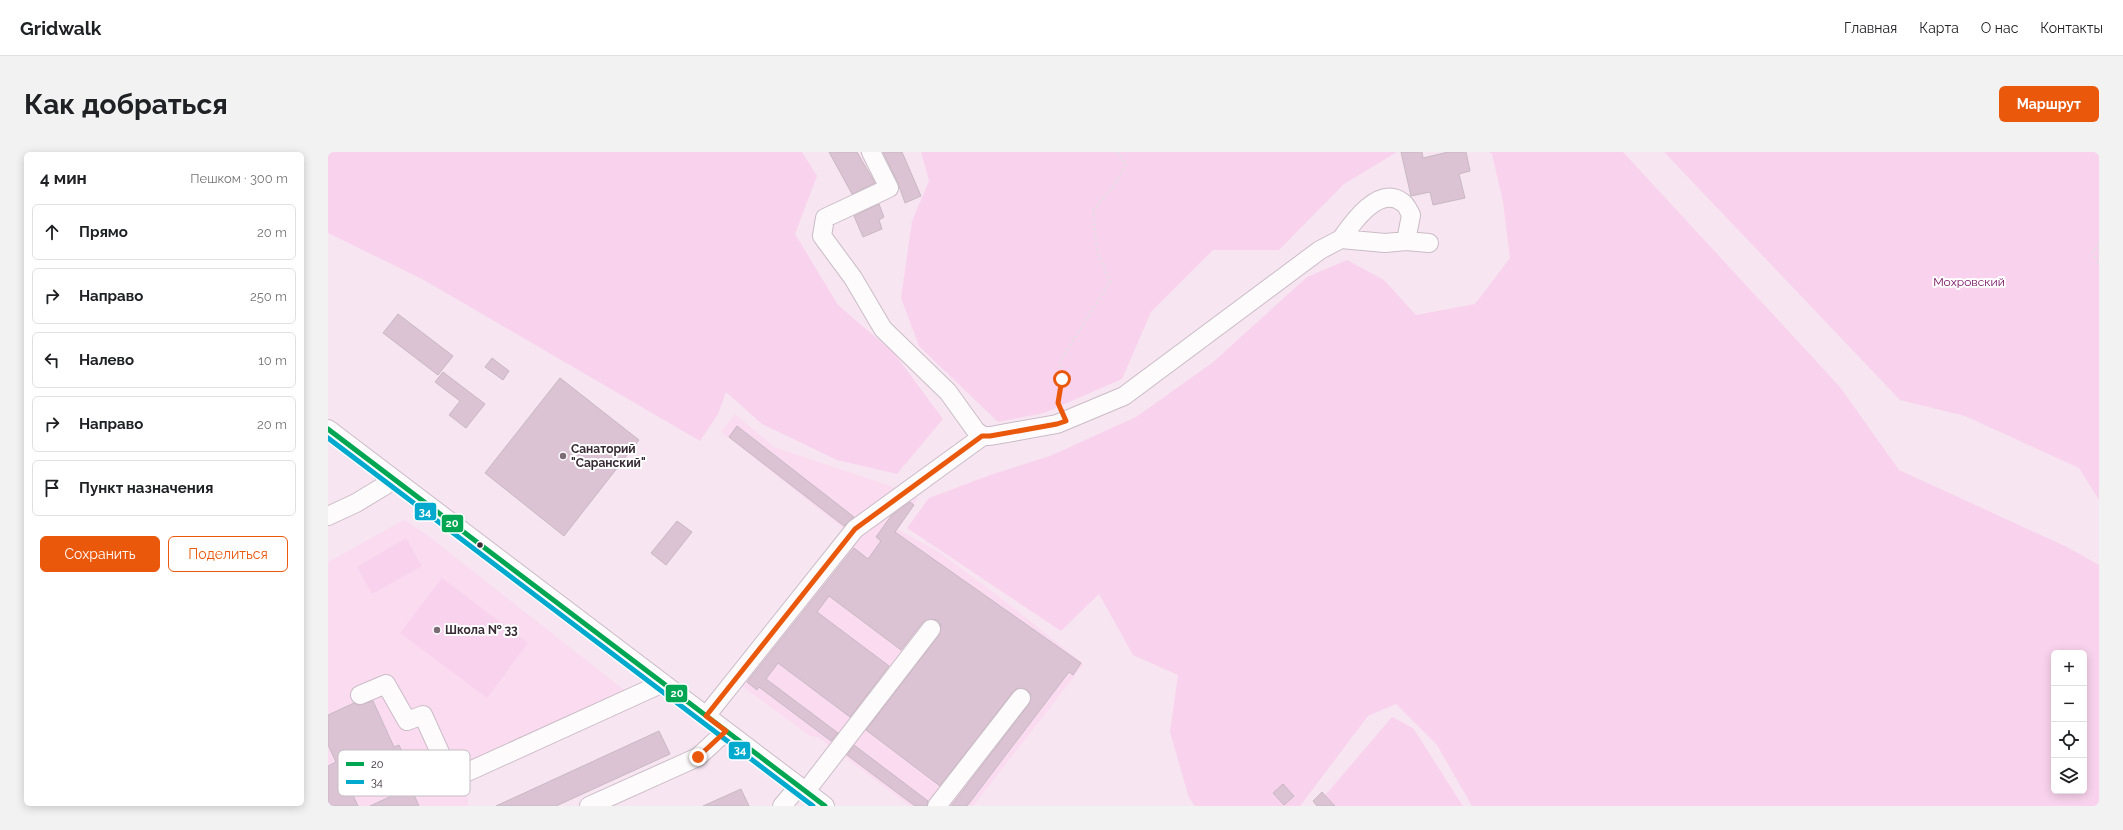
<!DOCTYPE html>
<html lang="ru">
<head>
<meta charset="utf-8">
<style>
	:root { --surface:#fff; --page:#f2f2f2; --text:#202124; --muted:#757577; --line:#e0e0e0; --accent:#ea580c }
	body { margin:0; font-family:Raleway,sans-serif; background:var(--page); color:var(--text) }
	.controls { position:absolute; right:12px; bottom:12px; display:grid; overflow:hidden; border-radius:6px; box-shadow:0 2px 10px #0003 }
	.controls button { width:36px; height:36px; display:grid; place-items:center; padding:0; border:0; border-bottom:1px solid var(--line); background:var(--surface); color:var(--text); font:20px sans-serif }
	.stop { position:absolute; width:12px; height:12px; margin:-9px; border:3px solid #ea580c; border-radius:50%; background:#fff }
	.stop.end { background:#ea580c; border-color:#fff; box-shadow:0 1px 4px #0008 }
	.list { margin:0; padding:0; list-style:none }
	h2 { display:flex; justify-content:space-between; align-items:center; height:52px; margin:0; padding:0 16px; font-size:17px }
	h2 small { font-size:13px; font-weight:400; color:var(--muted) }
	.list li { display:grid; grid-template-columns:26px 1fr auto; gap:12px; align-items:center; box-sizing:border-box; height:56px; margin:0 8px 8px; padding:0 8px; border:1px solid var(--line); border-radius:6px }
	.list b { display:block; font-size:15px; white-space:nowrap }
	.list em { font-size:13px; font-style:normal; color:var(--muted) }
	.actions { display:flex; gap:8px; padding:12px 16px }
	.actions a { flex:1; padding:9px 0; border:1px solid var(--accent); border-radius:6px; text-align:center; font-size:14px; color:var(--accent) }
	.actions .main { background:var(--accent); color:#fff }
	.icon { flex:none; width:22px; height:22px; fill:none; stroke:currentColor; stroke-width:2; stroke-linecap:round; stroke-linejoin:round }
	.map { position:relative; flex:none; width:1771px; height:654px; overflow:hidden; border-radius:6px }
	header { display:flex; align-items:center; gap:24px; box-sizing:border-box; height:56px; padding:0 20px; background:var(--surface); border-bottom:1px solid var(--line) }
	header strong { font-size:19px }
	nav { display:flex; gap:22px; margin-inline-start:auto; font-size:14px }
	.intro { display:flex; align-items:center; justify-content:space-between; box-sizing:border-box; height:96px; padding:0 24px }
	h1 { margin:0; font-size:28px }
	.button { padding:10px 18px; border-radius:6px; background:var(--accent); color:#fff; font-size:14px; font-weight:700 }
	main { display:flex; gap:24px; padding:0 24px }
	aside { flex:1; background:var(--surface); border-radius:6px; box-shadow:0 2px 10px #0003 }
	.map>svg:first-child { display:block }
	.built { fill:#fadbf0 }
	.green { fill:#f9d3ed; fill-rule:evenodd }
	.building { fill:#dcc3d4; stroke:#c7b8c2 }
	.lines { fill:none; stroke-linecap:round; stroke-linejoin:round }
	.minor-casing { stroke:#cabcc6; stroke-width:20 }
	.path { stroke:#e3dee2; stroke-width:2.5; stroke-dasharray:2 3; stroke-linecap:butt }
	.minor { stroke:#fefbfd; stroke-width:18 }
	.bus-1-casing { stroke:#fff; stroke-width:8 }
	.bus-2-casing { stroke:#fff; stroke-width:8 }
	.bus-1 { stroke:#00a651; stroke-width:5 }
	.bus-2 { stroke:#00a9ce; stroke-width:5 }
	.route { stroke:#ea580c; stroke-width:5 }
	.poi-dot { fill:#7b6c76; stroke:#fff; stroke-width:1.5 }
	.bus-dot { fill:#382b34; stroke:#fff; stroke-width:1.5 }
	.labels { text-anchor:middle; dominant-baseline:central; stroke-width:4; stroke-linejoin:round; paint-order:stroke }
	.park-label { font-size:12px; fill:#720c5f; stroke:#fff }
	.poi-label { font-size:12px; font-weight:bold; fill:#382b34; stroke:#fff; text-anchor:start }
	.key { fill:#fff; stroke:#c3bfc2; stroke-width:1 }
	.key-label { font-size:11px; fill:#382b34 }
	.line-badge { stroke:#fff; stroke-width:1.5 }
	.badge-label { font-size:11px; text-anchor:middle; font-weight:bold; fill:#fff }
</style>
</head>
<body>
<header>
<strong>Gridwalk</strong>
<nav><a>Главная</a><a>Карта</a><a>О нас</a><a>Контакты</a></nav>
</header>
<div class="intro"><h1>Как добраться</h1><a class="button">Маршрут</a></div>
<main>
<aside>
<h2>4 мин<small>Пешком · 300 m</small></h2>
<ul class="list">
<li><svg class="icon" aria-label="ahead" viewBox="0 0 24 24"><path d="M12 20V5M6 11l6-6 6 6"/></svg><div><b>Прямо</b></div><em>20 m</em></li>
<li><svg class="icon" aria-label="right" viewBox="0 0 24 24"><path d="M7 20v-9h11M14 6l5 5-5 5"/></svg><div><b>Направо</b></div><em>250 m</em></li>
<li><svg class="icon" aria-label="left" viewBox="0 0 24 24"><path d="M17 20v-9H6M10 6l-5 5 5 5"/></svg><div><b>Налево</b></div><em>10 m</em></li>
<li><svg class="icon" aria-label="right" viewBox="0 0 24 24"><path d="M7 20v-9h11M14 6l5 5-5 5"/></svg><div><b>Направо</b></div><em>20 m</em></li>
<li><svg class="icon" aria-label="arrive" viewBox="0 0 24 24"><path d="M6 21V4h12l-3 4 3 4H6"/></svg><div><b>Пункт назначения</b></div></li>
</ul>
<div class="actions"><a class="main">Сохранить</a><a>Поделиться</a></div>
</aside>
<div class="map">
<svg width="1771" height="654" viewBox="0 0 1771 654">
	<rect width="100%" height="100%" fill="#f7e5f1"/>
	<path class="built" d="M407,262L446,295L560,333L590,346L569,377L611,400L678,450L756,512L645,654H582L490,585L482,584L410,531L520,380L393,280Z
		M76,368L99,383L309,548L139,629L140,654H0V410Z"/>
	<path class="green" d="M0,0H474L489,24L467,82L510,153L566,201L615,267L569,322L509,308L434,272L398,240L390,262L372,289L94,127L0,81Z
		M593,0H1069L1016,32L951,98H885L823,160L794,227L716,261L670,270L591,194L573,146L584,69L601,29Z
		M1161,0H1295L1512,235L1571,318L1739,395L1771,413V654H1144L1109,593L1068,552L1040,564L972,654H867L861,646L842,580L850,523L805,503L771,442L733,479L579,376L601,346L662,323L722,304L808,265L884,211L979,125L1019,108L1056,128L1088,163L1147,152L1182,106L1175,50L1164,2ZM1726,501H1756V639H1726Z
		M1336,0H1771V348L1751,316L1637,264L1572,248Z
		M78,386L94,414L44,442L29,415Z
		M114,426L200,491L159,546L72,481Z
		M1064,565L1085,576L1135,654H988Z"/>
	<path class="building" d="M501,0H529L547,31L524,42Z
		M555,0H574L593,44L577,51L570,31Z
		M1073,0H1094L1095,6L1120,0H1138L1142,19L1131,22L1137,46L1105,53L1102,40L1083,44Z
		M551,52L556,65L551,68L554,77L535,85L526,64Z
		M70,162L125,204L110,223L55,181Z
		M164,206L181,219L175,228L157,215Z
		M115,220L157,252L138,276L121,263L132,249L107,230Z
		M232,226L311,288L236,384L157,321Z
		M409,274L526,365L516,374L401,285Z
		M582,350L586,353L567,380L753,511L745,523L741,520L639,654H623L701,552L703,542L699,538L689,536L685,540L612,634L538,578L611,483L613,473L609,468L604,467L595,470L573,498L501,444L489,460L561,514L522,565L450,511L438,527L510,581L503,589L431,535L429,538L419,530L526,396L540,407L553,389L548,385L563,364Z
		M349,369L364,380L338,413L323,401Z
		M45,549L66,595L71,593L90,636L84,638L91,654H42L68,642L50,602L14,619L30,654H0V614L8,610L0,593V563L26,551L31,553Z
		M331,579L342,602L228,654H168Z
		M526,593L600,649L599,654H587L519,603Z
		M955,632L966,644L956,653L945,641Z
		M413,637L421,654H375Z
		M994,640L1007,654H989L985,649Z"/>
	<g class="lines">
		<defs>
			<path id="minor" d="M543,0L561,36L497,66L494,84L525,126L555,177L620,240L648,279L655,284H662L729,272L796,244L992,98L1013,87L1057,91L1078,89L1101,91
				M1013,87C1025,70 1051,33 1074,50C1078,52 1081,59 1083,63L1078,89
				M0,277L497,654
				M0,364L28,351L66,328
				M32,543L58,532L79,569L95,563L124,627L335,531
				M378,564L527,377L655,284
				M478,639L603,477
				M261,654L370,605L398,579
				M454,654L471,634
				M609,654L693,546"/>
		</defs>
		<use href="#minor" class="minor-casing"/>
		<path class="path" d="M1771,93L1764,100L1771,111
			M732,255L730,251L735,227L732,209L782,130L769,99L765,59L787,32L798,12L789,0"/>
		<use href="#minor" class="minor"/>
		<defs>
			<path id="bus-1" d="M0,277L497,654"/>
			<path id="bus-2" d="M0,286L485,654"/>
		</defs>
		<use href="#bus-1" class="bus-1-casing"/>
		<use href="#bus-2" class="bus-2-casing"/>
		<use href="#bus-1" class="bus-1"/>
		<use href="#bus-2" class="bus-2"/>
	</g>
	<g class="lines">
		<path class="route" d="M370,605L398,579L378,564L527,377L654,284H662L729,272L738,269L730,251L734,227"/>
	</g>
	<g class="poi-dot">
		<circle cx="235" cy="304" r="4"/>
		<circle cx="109" cy="478" r="4"/>
	</g>
	<circle class="bus-dot" cx="152" cy="393" r="3.5"/>
	<g class="labels">
		<g class="park-label">
			<text x="1641" y="130">Мохровский</text>
		</g>
		<g class="poi-label">
			<text x="243" y="297">Санаторий<tspan x="243" dy="14">"Саранский"</tspan></text>
			<text x="117" y="478">Школа № 33</text>
		</g>
	</g>
	<rect x="10" y="598" width="132" height="46" rx="6" class="key"/>
	<rect x="18" y="610" width="18" height="4" fill="#00a651"/>
	<rect x="18" y="628" width="18" height="4" fill="#00a9ce"/>
	<g class="key-label">
		<text x="43" y="616">20</text>
		<text x="43" y="634">34</text>
	</g>
	<g class="line-badge">
		<rect x="86" y="350" width="23" height="19" rx="4" fill="#00a9ce"/>
		<rect x="113" y="362" width="23" height="19" rx="4" fill="#00a651"/>
		<rect x="337" y="532" width="23" height="19" rx="4" fill="#00a651"/>
		<rect x="400" y="589" width="23" height="19" rx="4" fill="#00a9ce"/>
	</g>
	<g class="badge-label">
		<text x="97" y="364">34</text>
		<text x="124" y="375">20</text>
		<text x="349" y="545">20</text>
		<text x="412" y="602">34</text>
	</g>
</svg>
<div class="controls">
<button>+</button>
<button>−</button>
<button><svg class="icon" aria-label="locate" viewBox="0 0 24 24"><circle cx="12" cy="12" r="6"/><path d="M12 2v4M12 18v4M2 12h4M18 12h4"/></svg></button>
<button><svg class="icon" aria-label="layers" viewBox="0 0 24 24"><path d="M12 4l9 5-9 5-9-5zM3 14l9 5 9-5"/></svg></button>
</div>
<div class="stop" style="left:734px;top:227px"></div>
<div class="stop end" style="left:370px;top:605px"></div>
</div>
</main>
</body>
</html>
